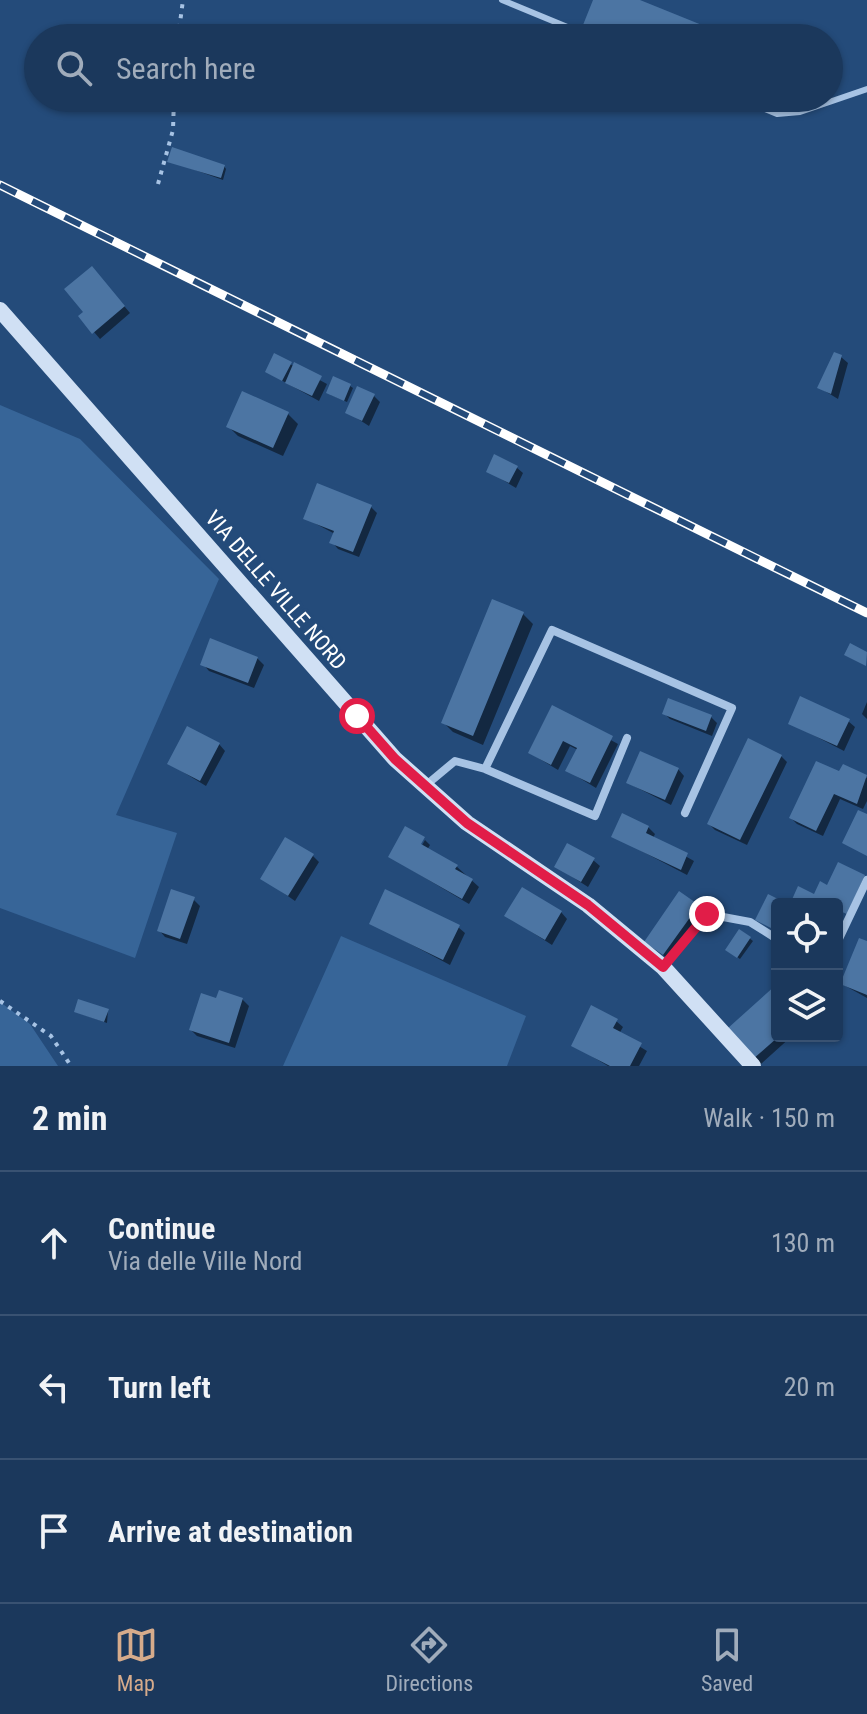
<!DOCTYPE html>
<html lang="en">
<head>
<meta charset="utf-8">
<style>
	:root { --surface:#1b385c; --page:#284365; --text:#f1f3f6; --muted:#a0acbb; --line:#395272; --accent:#d6ab8b }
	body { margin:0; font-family:"Roboto Condensed",sans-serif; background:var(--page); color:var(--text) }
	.controls { position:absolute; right:24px; bottom:24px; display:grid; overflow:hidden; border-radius:8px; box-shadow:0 2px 6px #0004 }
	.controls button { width:72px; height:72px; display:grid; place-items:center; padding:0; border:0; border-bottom:2px solid var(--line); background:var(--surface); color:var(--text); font:40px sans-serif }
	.stop { position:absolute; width:24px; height:24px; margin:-18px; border:6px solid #e11d48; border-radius:50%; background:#fff }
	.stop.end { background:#e11d48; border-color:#fff; box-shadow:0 2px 8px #0008 }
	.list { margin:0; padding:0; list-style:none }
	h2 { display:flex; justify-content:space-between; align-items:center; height:104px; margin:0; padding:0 32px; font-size:34px }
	h2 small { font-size:26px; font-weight:400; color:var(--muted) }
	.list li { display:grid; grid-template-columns:52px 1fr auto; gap:24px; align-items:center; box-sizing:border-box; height:144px; padding:0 32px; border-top:2px solid var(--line) }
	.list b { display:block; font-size:30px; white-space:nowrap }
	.list p { margin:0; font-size:26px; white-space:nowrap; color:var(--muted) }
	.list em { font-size:26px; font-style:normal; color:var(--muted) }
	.icon { flex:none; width:44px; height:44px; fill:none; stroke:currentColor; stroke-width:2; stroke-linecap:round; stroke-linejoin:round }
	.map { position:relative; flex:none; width:867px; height:1066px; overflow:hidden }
	.search { position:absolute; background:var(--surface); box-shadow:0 2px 6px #0004; left:24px; right:24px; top:24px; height:88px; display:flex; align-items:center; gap:20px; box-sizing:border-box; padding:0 28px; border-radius:44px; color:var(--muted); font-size:30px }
	.sheet { height:536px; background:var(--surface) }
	nav { display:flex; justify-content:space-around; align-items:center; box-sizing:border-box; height:112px; border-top:2px solid var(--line); background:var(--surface); font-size:22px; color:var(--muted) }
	nav a { display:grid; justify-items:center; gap:4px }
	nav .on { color:var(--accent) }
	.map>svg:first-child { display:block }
	.green { fill:#376598 }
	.shadow { fill:#0007 }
	.building { fill:#4c75a3 }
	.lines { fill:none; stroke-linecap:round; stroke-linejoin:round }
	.path { stroke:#a7c3e4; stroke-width:4; stroke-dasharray:4 6; stroke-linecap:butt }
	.lane { stroke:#a7c3e4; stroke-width:6 }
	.street { stroke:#a7c3e4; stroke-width:8 }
	.secondary { stroke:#d0e0f4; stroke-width:16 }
	.rail-casing { stroke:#fff; stroke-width:9 }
	.rail { stroke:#244b7a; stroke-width:6; stroke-dasharray:18; stroke-linecap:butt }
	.route { stroke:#e11d48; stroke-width:10 }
	.labels { text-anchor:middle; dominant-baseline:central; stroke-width:6; stroke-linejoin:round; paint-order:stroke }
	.street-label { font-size:22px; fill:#fff; stroke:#244b7a }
</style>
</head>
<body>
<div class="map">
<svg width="867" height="1066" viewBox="0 0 867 1066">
	<rect width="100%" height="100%" fill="#244b7a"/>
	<path class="green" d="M0,405L80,439L219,579L116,815L177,833L135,958L0,908Z
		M341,936L526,1016L507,1066H283Z
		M0,1002L30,1024L58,1066H0Z"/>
	<path class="shadow" d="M595,0H634L729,38H601L586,24Z
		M750,98H765L763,103Z
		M170,161L224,166L226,169L223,180Z
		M98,275L130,313L100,339L94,332Z
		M841,357L848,363L838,399L820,388Z
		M290,364L327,384L319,401L270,374Z
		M350,386L353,388L347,402L331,395Z
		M374,396L380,402L369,426L347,412Z
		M288,414L298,424L283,456L238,436L228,426Z
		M516,467L523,473L516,488L488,471Z
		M371,507L377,513L359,557L338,549L332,542L335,534L305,518Z
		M523,614L533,624L483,745L453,732L443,722Z
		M257,658L264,665L254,688L209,671L203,664Z
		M867,702V719L862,714Z
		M553,708L618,744L596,788L568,771L578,750L570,746L558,770L530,753Z
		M664,713L711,717L717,723L712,736L670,719Z
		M848,721L855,727L844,751L790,723Z
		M219,744L225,751L206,786L170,764Z
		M781,756L787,762L747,845L715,830L709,824Z
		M844,767L867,778V801L863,809L840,799L823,836L797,824L791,818L840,774Z
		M678,769L684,776L671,805L628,783Z
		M648,827L655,834L653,838L694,861L687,875L613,836Z
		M425,840L430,845L427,850L456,866L479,887L469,904L390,857L417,854Z
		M313,856L319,862L295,901L262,878Z
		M593,860L600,866L588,887L557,867Z
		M193,899L200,906L187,944L165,937L159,930Z
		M697,906L703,912L670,960L653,948Z
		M561,912L567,919L552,945L507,916Z
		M371,923L458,927L465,933L450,965Z
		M740,931L753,941L740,959L730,952Z
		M867,943V998L842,984Z
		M777,987V1036H792L761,1064L755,1057Z
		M242,999L249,1006L235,1048L197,1036L191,1030L217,1001Z
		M108,1010L107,1023L76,1012Z
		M616,1021L623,1027L619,1034L647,1051L639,1066H608L573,1045Z"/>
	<path class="building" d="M593,0H640L734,38H617L583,25Z
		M172,147L225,165L221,178L167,162Z
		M92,266L125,306L92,334L78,316L83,312L64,289Z
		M834,352L842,355L831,394L817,388Z
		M274,353L292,362L282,381L265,372Z
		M294,362L322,376L312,396L285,383Z
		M333,376L351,384L344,401L326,393Z
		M357,386L375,394L362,421L345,413Z
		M242,391L289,412L273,448L226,427Z
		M494,454L518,466L509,483L486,472Z
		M317,483L372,505L353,552L329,543L334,531L303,519Z
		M492,599L524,612L473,736L441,723Z
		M210,638L258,657L248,683L200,665Z
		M850,643L867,652L866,666L844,655Z
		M800,696L850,719L837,746L788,724Z
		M668,698L712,715L706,731L662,714Z
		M552,705L613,736L590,783L565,771L577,748L563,741L551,765L528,753Z
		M187,726L220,743L200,781L167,764Z
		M748,738L782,755L740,840L707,824Z
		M640,751L679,768L665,800L626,783Z
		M816,761L839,771L843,764L867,775L857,804L834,794L816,831L789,818Z
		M858,810L867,814V856L842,843Z
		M622,813L649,826L646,833L688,853L681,870L611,837Z
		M405,826L425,837L421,844L458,865L455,869L473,879L462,899L388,857Z
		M285,837L314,854L288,896L260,879Z
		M567,843L595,858L581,882L554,867Z
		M838,862L865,875L847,914L837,910V904H790L798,886L814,894L820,881L827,885Z
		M522,887L562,911L545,940L504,916Z
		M171,889L195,897L180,939L157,931Z
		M385,889L460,925L443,960L369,924Z
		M679,891L699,905L663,955L644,942Z
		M768,894L788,904H777V931L755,920Z
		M739,929L751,937L737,958L725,950Z
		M859,938L867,941V995L840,984Z
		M777,984V1038L753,1059L727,1029Z
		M219,990L243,998L229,1043L189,1030L201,993L216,998Z
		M78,999L109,1009L104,1022L74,1012Z
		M591,1005L618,1019L613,1028L642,1043L630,1066H610L571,1046Z"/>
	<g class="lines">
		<path class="path" d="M178,38L183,0
			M158,184L173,130L174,98
			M0,1001L51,1036L71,1066"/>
		<path class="lane" d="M502,0L594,38
			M738,98L777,114L800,112L867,89"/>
		<path class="street" d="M485,769L595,816L627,738
			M425,786L455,761L485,769L552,630L732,708L685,813
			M837,943L867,880
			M663,967L707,914L750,922L777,939"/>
		<path class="secondary" d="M0,310L395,759L467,823L588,905L663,967L753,1066"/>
		<defs>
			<path id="rail" d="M0,185L867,613"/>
		</defs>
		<use href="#rail" class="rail-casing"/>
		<use href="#rail" class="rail"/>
	</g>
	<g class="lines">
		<path class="route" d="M357,716L395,759L467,823L588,905L663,967L707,914"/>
	</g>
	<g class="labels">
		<g class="street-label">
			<text transform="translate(276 590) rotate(49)">VIA DELLE VILLE NORD</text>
		</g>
	</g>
</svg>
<div class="controls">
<button><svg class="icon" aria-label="locate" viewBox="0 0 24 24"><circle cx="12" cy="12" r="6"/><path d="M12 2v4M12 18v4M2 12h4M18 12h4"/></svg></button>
<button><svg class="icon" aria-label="layers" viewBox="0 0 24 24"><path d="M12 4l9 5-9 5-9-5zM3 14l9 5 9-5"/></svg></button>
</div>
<div class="stop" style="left:357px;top:716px"></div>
<div class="stop end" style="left:707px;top:914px"></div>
<div class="search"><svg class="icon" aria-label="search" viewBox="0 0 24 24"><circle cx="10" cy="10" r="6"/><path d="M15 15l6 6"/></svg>Search here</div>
</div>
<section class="sheet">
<h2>2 min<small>Walk · 150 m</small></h2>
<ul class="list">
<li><svg class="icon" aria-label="ahead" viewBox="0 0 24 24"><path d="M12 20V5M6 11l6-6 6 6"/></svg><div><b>Continue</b><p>Via delle Ville Nord</p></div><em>130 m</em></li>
<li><svg class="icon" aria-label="left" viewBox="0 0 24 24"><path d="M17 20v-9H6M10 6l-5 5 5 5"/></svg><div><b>Turn left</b></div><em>20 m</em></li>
<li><svg class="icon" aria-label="arrive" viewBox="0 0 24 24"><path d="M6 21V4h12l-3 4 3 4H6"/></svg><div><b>Arrive at destination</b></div></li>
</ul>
</section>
<nav>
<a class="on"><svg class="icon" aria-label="map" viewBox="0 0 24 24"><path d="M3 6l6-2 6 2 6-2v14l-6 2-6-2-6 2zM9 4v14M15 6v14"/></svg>Map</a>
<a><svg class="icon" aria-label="directions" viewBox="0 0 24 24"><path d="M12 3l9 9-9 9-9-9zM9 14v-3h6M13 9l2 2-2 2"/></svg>Directions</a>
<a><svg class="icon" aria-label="saved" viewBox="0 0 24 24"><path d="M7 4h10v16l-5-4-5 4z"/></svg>Saved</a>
</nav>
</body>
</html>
